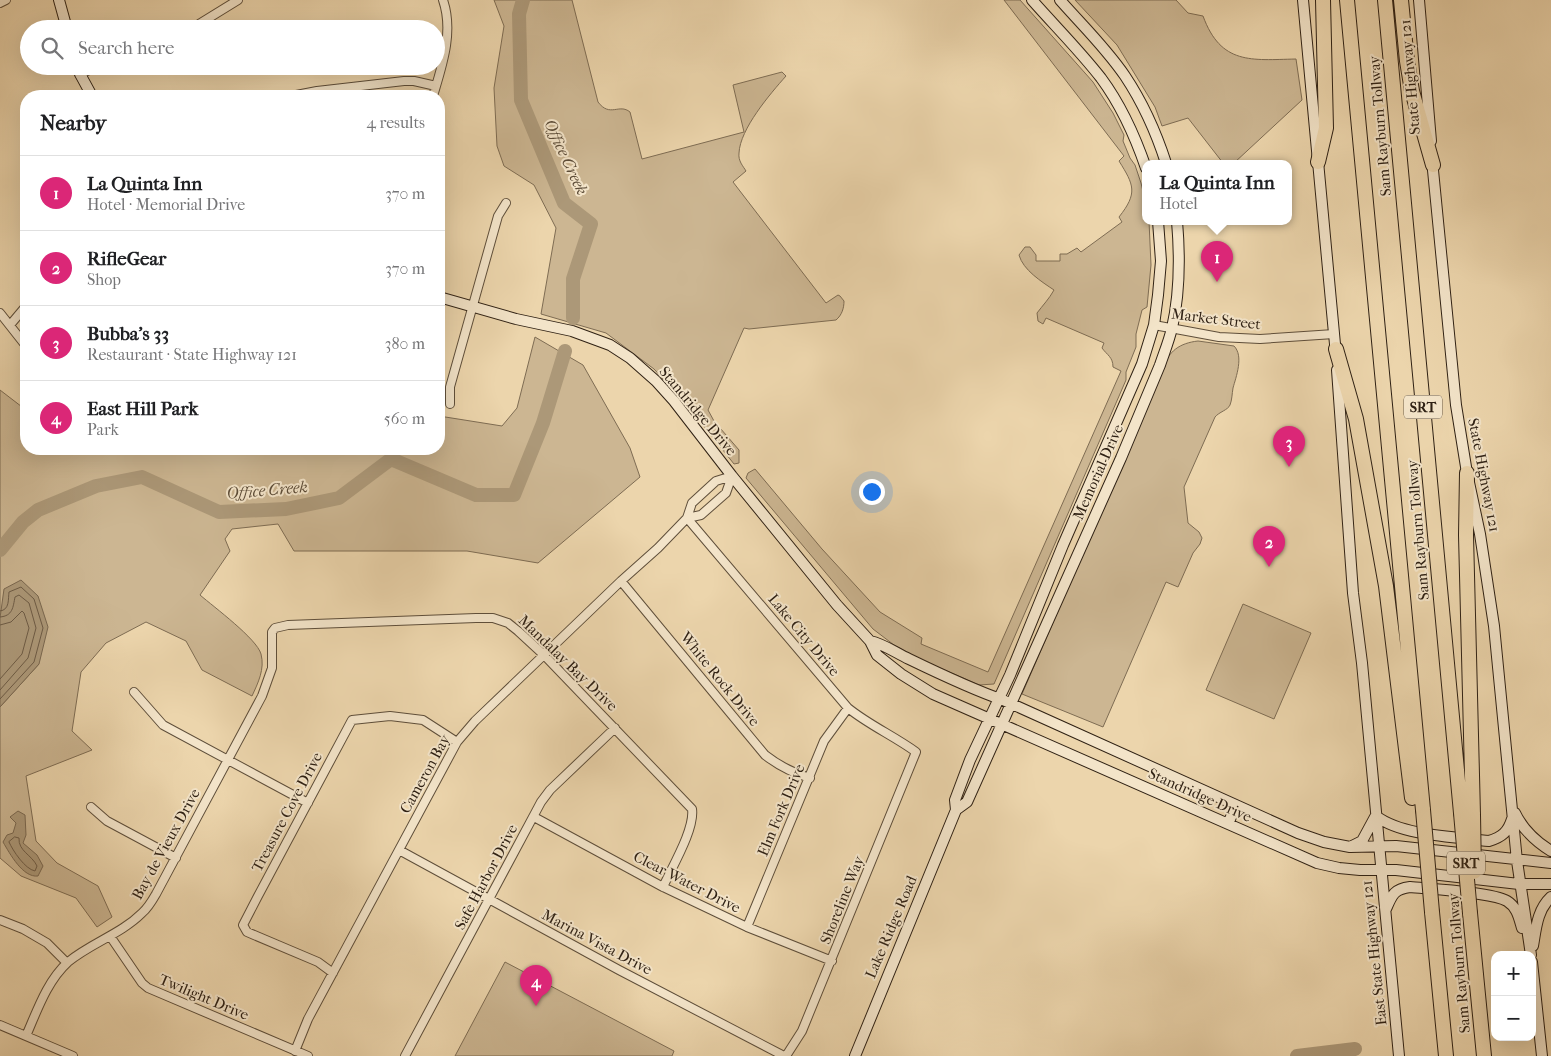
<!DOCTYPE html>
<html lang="en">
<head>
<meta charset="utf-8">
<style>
	:root { --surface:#fff; --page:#f2f2f2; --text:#202124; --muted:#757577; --line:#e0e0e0; --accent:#db2777 }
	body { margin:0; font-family:"IM FELL French Canon",serif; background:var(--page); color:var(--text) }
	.controls { position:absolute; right:15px; bottom:15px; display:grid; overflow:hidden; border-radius:10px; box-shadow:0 5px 20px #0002 }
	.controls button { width:45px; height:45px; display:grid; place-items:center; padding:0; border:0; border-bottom:1px solid var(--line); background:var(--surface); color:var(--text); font:25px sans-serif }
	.you { position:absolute; left:871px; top:491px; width:18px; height:18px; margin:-12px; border:4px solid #fff; border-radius:50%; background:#1a73e8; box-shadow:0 0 0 8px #1a73e833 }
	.badge { display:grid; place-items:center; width:32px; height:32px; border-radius:50%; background:var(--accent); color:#fff; font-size:16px; font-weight:700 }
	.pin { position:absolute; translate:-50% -41px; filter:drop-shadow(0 1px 2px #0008) }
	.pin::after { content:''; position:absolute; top:26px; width:18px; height:15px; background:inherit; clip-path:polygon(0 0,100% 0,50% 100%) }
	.popup { position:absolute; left:1142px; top:160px; width:150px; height:65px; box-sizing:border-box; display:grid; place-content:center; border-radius:10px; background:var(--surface); filter:drop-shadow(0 1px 4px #0005); font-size:16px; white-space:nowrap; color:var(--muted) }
	.popup b { font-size:19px; color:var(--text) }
	.popup::after { content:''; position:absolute; left:50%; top:100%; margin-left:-10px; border:10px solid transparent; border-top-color:var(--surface) }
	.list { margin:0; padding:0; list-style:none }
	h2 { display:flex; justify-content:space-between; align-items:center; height:65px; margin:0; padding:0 20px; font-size:21px }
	h2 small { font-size:16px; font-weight:400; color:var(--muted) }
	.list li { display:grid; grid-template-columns:32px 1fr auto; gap:15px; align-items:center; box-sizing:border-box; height:75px; padding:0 20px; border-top:1px solid var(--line) }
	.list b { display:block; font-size:19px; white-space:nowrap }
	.list p { margin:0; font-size:16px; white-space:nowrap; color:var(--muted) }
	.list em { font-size:16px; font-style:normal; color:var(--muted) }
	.icon { flex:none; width:28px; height:28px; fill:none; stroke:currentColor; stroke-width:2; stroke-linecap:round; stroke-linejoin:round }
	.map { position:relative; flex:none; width:1551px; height:1056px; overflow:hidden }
	.search { position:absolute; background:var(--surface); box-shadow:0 5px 20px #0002; left:20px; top:20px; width:425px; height:55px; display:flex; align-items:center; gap:12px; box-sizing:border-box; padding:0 18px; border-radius:28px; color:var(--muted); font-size:19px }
	.panel { position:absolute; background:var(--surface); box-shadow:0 5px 20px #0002; left:20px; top:90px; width:425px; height:365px; border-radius:20px }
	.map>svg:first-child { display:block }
	.green { fill:#ccb692; stroke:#7e6c53 }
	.water { fill:#ac9878; stroke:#7a6850 }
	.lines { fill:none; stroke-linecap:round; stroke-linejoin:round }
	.shore { stroke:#6e5c46; stroke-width:1 }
	.river { stroke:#ac9878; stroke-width:14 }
	.street-casing { stroke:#5e4e3a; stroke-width:10 }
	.secondary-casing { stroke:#2f2114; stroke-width:12 }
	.highway-casing { stroke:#2f2114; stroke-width:16 }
	.street { stroke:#f3e4c9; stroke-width:8 }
	.secondary { stroke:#f3e4c9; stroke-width:10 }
	.highway { stroke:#ecd5ac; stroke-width:14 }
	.highway-bridge-casing { stroke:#2f2114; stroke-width:16; stroke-linecap:butt }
	.highway-bridge { stroke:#ecd5ac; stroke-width:14 }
	.labels { text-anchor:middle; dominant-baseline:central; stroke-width:4; stroke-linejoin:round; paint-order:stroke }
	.shield { fill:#f3e4c9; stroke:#6a5c4a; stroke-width:1 }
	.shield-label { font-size:14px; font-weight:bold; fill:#2f2114 }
	.street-label { font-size:15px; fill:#2f2114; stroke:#f3e4c9 }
	.water-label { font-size:16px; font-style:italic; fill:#5b4b37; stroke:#f3e4c9 }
</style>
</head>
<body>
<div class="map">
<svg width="1551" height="1056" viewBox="0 0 1551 1056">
	<rect width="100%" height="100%" fill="#ecd5ac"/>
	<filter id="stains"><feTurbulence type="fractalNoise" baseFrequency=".004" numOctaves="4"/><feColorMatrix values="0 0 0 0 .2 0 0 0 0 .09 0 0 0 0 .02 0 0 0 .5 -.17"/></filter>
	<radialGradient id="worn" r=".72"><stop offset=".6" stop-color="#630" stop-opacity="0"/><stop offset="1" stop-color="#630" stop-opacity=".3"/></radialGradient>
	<path class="green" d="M494,0H572L598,102C610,118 619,103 630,112L642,159L744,132L733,85L782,72L786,76C770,94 740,129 739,153C738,161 743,166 746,171L733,182L826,303L838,295L840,296L844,301C844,308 842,315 836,320L749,329L744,328L708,410L714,421L739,450V463L734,464L688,406L654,369L606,333L541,314L556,228L534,185L504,166L497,146L494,88L504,26Z
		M1004,0H1020L1093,82L1113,113L1124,135L1123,141L1130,158L1135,165L1141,183L1146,204V221H1149L1151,265L1147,307L1142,310L1136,334V347L1126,372V380L994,684L979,685L917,658L894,645L873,629L746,478L748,473L755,469L822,549L880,612L922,638L921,644L988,672L1121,371L1113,367C1113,357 1107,355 1102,348L1104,343L1046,318L1043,324L1038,321L1037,313C1043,305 1049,299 1054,290C1042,282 1023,270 1019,255L1025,247H1030L1036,255V261H1060V254H1067L1077,248L1081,252L1122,222L1119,217C1138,193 1134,185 1119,161L1124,156Z
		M1075,0H1176L1188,13L1203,16C1221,65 1251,60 1296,59L1302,100L1234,163H1223L1188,118L1162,126L1155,107L1117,45Z
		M535,337L583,365L630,448L640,477L538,563L467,551H294L278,524L232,529L225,539L230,551L200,595C214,607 257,639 261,654C265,669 258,683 252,696L202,670L186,641L146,622L106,643L81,672L72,731L92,750L26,776L36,841L57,863L98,886L112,917L97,927L76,898L21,876L0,858V707L39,664L1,616L0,618V390L26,410V449H439V416L502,426L517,408Z
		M1198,341L1234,346C1244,356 1236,377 1233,388C1232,394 1232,400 1230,405C1228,410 1219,412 1215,417L1184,487L1188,523L1199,532L1202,538L1200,544L1193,553L1178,587L1166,582L1103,727L1022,694L1163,369C1168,351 1180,343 1198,341Z
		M1243,604L1311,633L1274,719L1206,690Z
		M505,962L674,1051L672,1056H455Z"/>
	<path class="water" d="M21,580L38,596L48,627L39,664L0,707V618L4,589Z
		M18,811L25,815L26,835L23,843L37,855L43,866L38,876C23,878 10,854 3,842L7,835L13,833L16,823L10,817Z"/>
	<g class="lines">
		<path class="shore" d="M0,611C10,610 8,599 9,592L21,587L34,599L43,628L34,662L0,699
			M0,617C13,616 13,607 15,597L19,595L29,603L36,628L28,658L0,690
			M0,625L11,622L22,611L24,613L29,628L22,654L0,679
			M15,837L19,838C18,851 32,855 37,866L35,871C25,869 13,851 9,842Z"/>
		<path class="river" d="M523,0L519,14L521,100L564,203L591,224L573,279V318
			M0,550L23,522L38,510L96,486L142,477L219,512L286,509L339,498L391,459L476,495H514L543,423L565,351
			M1297,1056L1355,1049"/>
		<defs>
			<path id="street" d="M0,3L6,0
				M191,29L238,0
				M80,74L99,66
				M291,96L317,91L404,81H414L436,86
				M433,96C442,66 454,32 443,0
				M0,313L26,346
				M10,325L26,306
				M1154,325L1219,337L1260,339L1334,334
				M450,404V387L498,216L506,203
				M687,518L848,708C869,725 894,736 916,752L802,1031L786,1056
				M687,518L701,515L726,493L732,476
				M621,581L765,755C779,766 793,773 810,778
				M134,692L163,725L308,803
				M91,807L107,821L176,858
				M534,817L663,887L747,927L832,961
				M399,850L619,970L784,1056
				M0,920L23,929L47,943L67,963
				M747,927L824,741L848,708
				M110,936L142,983L148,988L308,1056
				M333,973L318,962L247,932L243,925L258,896L352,720L390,716L423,720L457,742
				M0,1025L73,1056
				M26,1036C37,1011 47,981 68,962C91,943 121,934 142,913C148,908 152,901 156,894L262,696L272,668V632L275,628L288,625L476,618H493L508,623L518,631L544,655L692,809C695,829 672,867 663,887
				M295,1051L308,1019L457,742L475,721L621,581L658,548L687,518L692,503L716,481L732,476
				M405,1056L541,802L550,790L615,728"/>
			<path id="secondary" d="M59,0L67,29
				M1032,0C1055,26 1080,51 1101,78C1121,105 1135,136 1146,168
				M1060,0C1082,25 1106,48 1125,76C1143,103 1156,132 1166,163
				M1303,0L1336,355
				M1419,0L1431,141
				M78,66L80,74L92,96
				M1432,160L1456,405L1467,473L1480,534L1494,626L1517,861L1531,955
				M439,297L516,319L572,331L610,345L630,358L656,381L674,401L732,476L837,605L870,641L877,655L901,674L933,694L1317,863L1339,868L1360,870H1396L1519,884H1551
				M1337,370L1353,593L1362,663L1399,1056
				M870,641C884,644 896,653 909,659C940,674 971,689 1003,700L1298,833L1324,842L1350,847L1396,846L1551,863
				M956,810L955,800L970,760L1010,675L1063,545L1142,364L1154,325L1158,295L1161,261L1158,221
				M1515,813C1523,830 1535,841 1551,851
				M1376,816C1402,836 1456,837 1489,841C1502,837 1508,832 1512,819
				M1228,824L1236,805
				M1350,847L1362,841L1375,817
				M1386,909C1392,895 1394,889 1410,887C1431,889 1492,892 1507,901C1517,907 1519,918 1522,928
				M1533,946C1536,929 1537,910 1551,897
				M1532,962L1542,1056
				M855,1056L956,810L967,802L1121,458L1160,365C1164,353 1169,341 1172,328C1180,293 1180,256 1177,221"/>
			<path id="highway" d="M1347,0L1423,810
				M1385,0L1461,813
				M1401,0L1407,61L1412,91L1433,165
				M1318,162L1326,128L1323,0
				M1336,349L1356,419L1386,586L1412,798
				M1467,473L1466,535L1473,815
				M1432,912L1446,1056
				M1470,913L1484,1056"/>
		</defs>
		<use href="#street" class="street-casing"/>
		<use href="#secondary" class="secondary-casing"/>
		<use href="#highway" class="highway-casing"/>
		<use href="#street" class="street"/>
		<use href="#secondary" class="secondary"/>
		<use href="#highway" class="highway"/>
		<defs>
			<path id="highway-bridge" d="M1423,810L1432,912
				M1461,813L1470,913
				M1473,815L1474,872"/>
		</defs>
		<use href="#highway-bridge" class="highway-bridge-casing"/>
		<use href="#highway-bridge" class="highway-bridge"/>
	</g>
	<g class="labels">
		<g class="shield">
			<rect x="1404" y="395.5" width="38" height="23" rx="4"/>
			<rect x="1447" y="851.5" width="38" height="23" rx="4"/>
		</g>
		<g class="shield-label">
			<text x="1423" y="407">SRT</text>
			<text x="1466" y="863">SRT</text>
		</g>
		<g class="street-label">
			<text transform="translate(1410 77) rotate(-95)">State Highway 121</text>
			<text transform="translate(1380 126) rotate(-95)">Sam Rayburn Tollway</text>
			<text transform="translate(1216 319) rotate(7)">Market Street</text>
			<text transform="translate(698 411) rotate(50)">Standridge Drive</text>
			<text transform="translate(1098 472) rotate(-66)">Memorial Drive</text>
			<text transform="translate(1484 475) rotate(79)">State Highway 121</text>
			<text transform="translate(1418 530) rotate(-95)">Sam Rayburn Tollway</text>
			<text transform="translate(804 635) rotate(50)">Lake City Drive</text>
			<text transform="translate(568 663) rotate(44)">Mandalay Bay Drive</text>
			<text transform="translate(720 679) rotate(51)">White Rock Drive</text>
			<text transform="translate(425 774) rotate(-61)">Cameron Bay</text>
			<text transform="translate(1200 795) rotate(24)">Standridge Drive</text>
			<text transform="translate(781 810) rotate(-67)">Elm Fork Drive</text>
			<text transform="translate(287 812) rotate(-62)">Treasure Cove Drive</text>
			<text transform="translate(166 844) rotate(-61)">Bay de Vieux Drive</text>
			<text transform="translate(486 877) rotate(-62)">Safe Harbor Drive</text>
			<text transform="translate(687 882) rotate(27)">Clear Water Drive</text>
			<text transform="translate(842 900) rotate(-68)">Shoreline Way</text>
			<text transform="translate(891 927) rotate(-67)">Lake Ridge Road</text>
			<text transform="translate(597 942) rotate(28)">Marina Vista Drive</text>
			<text transform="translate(1374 953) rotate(-96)">East State Highway 121</text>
			<text transform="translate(1459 963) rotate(-95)">Sam Rayburn Tollway</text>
			<text transform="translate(204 997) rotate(23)">Twilight Drive</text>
		</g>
		<g class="water-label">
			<text transform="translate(566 157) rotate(65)">Office Creek</text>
			<text transform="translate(267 490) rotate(-5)">Office Creek</text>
		</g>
	</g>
	<rect width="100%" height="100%" filter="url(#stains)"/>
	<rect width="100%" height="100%" fill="url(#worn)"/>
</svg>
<div class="controls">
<button>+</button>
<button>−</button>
</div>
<div class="you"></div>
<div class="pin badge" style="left:1217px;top:282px">1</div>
<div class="popup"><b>La Quinta Inn</b>Hotel</div>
<div class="pin badge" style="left:1269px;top:567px">2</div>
<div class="pin badge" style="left:1289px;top:467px">3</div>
<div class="pin badge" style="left:536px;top:1006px">4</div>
<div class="search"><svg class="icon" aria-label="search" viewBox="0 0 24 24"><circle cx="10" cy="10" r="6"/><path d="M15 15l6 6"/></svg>Search here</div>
<section class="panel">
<h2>Nearby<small>4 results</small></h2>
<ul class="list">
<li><span class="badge">1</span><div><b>La Quinta Inn</b><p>Hotel · Memorial Drive</p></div><em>370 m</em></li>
<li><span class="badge">2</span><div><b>RifleGear</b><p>Shop</p></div><em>370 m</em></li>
<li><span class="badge">3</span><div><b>Bubba's 33</b><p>Restaurant · State Highway 121</p></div><em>380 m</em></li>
<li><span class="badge">4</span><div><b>East Hill Park</b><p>Park</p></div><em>560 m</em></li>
</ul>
</section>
</div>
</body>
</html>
